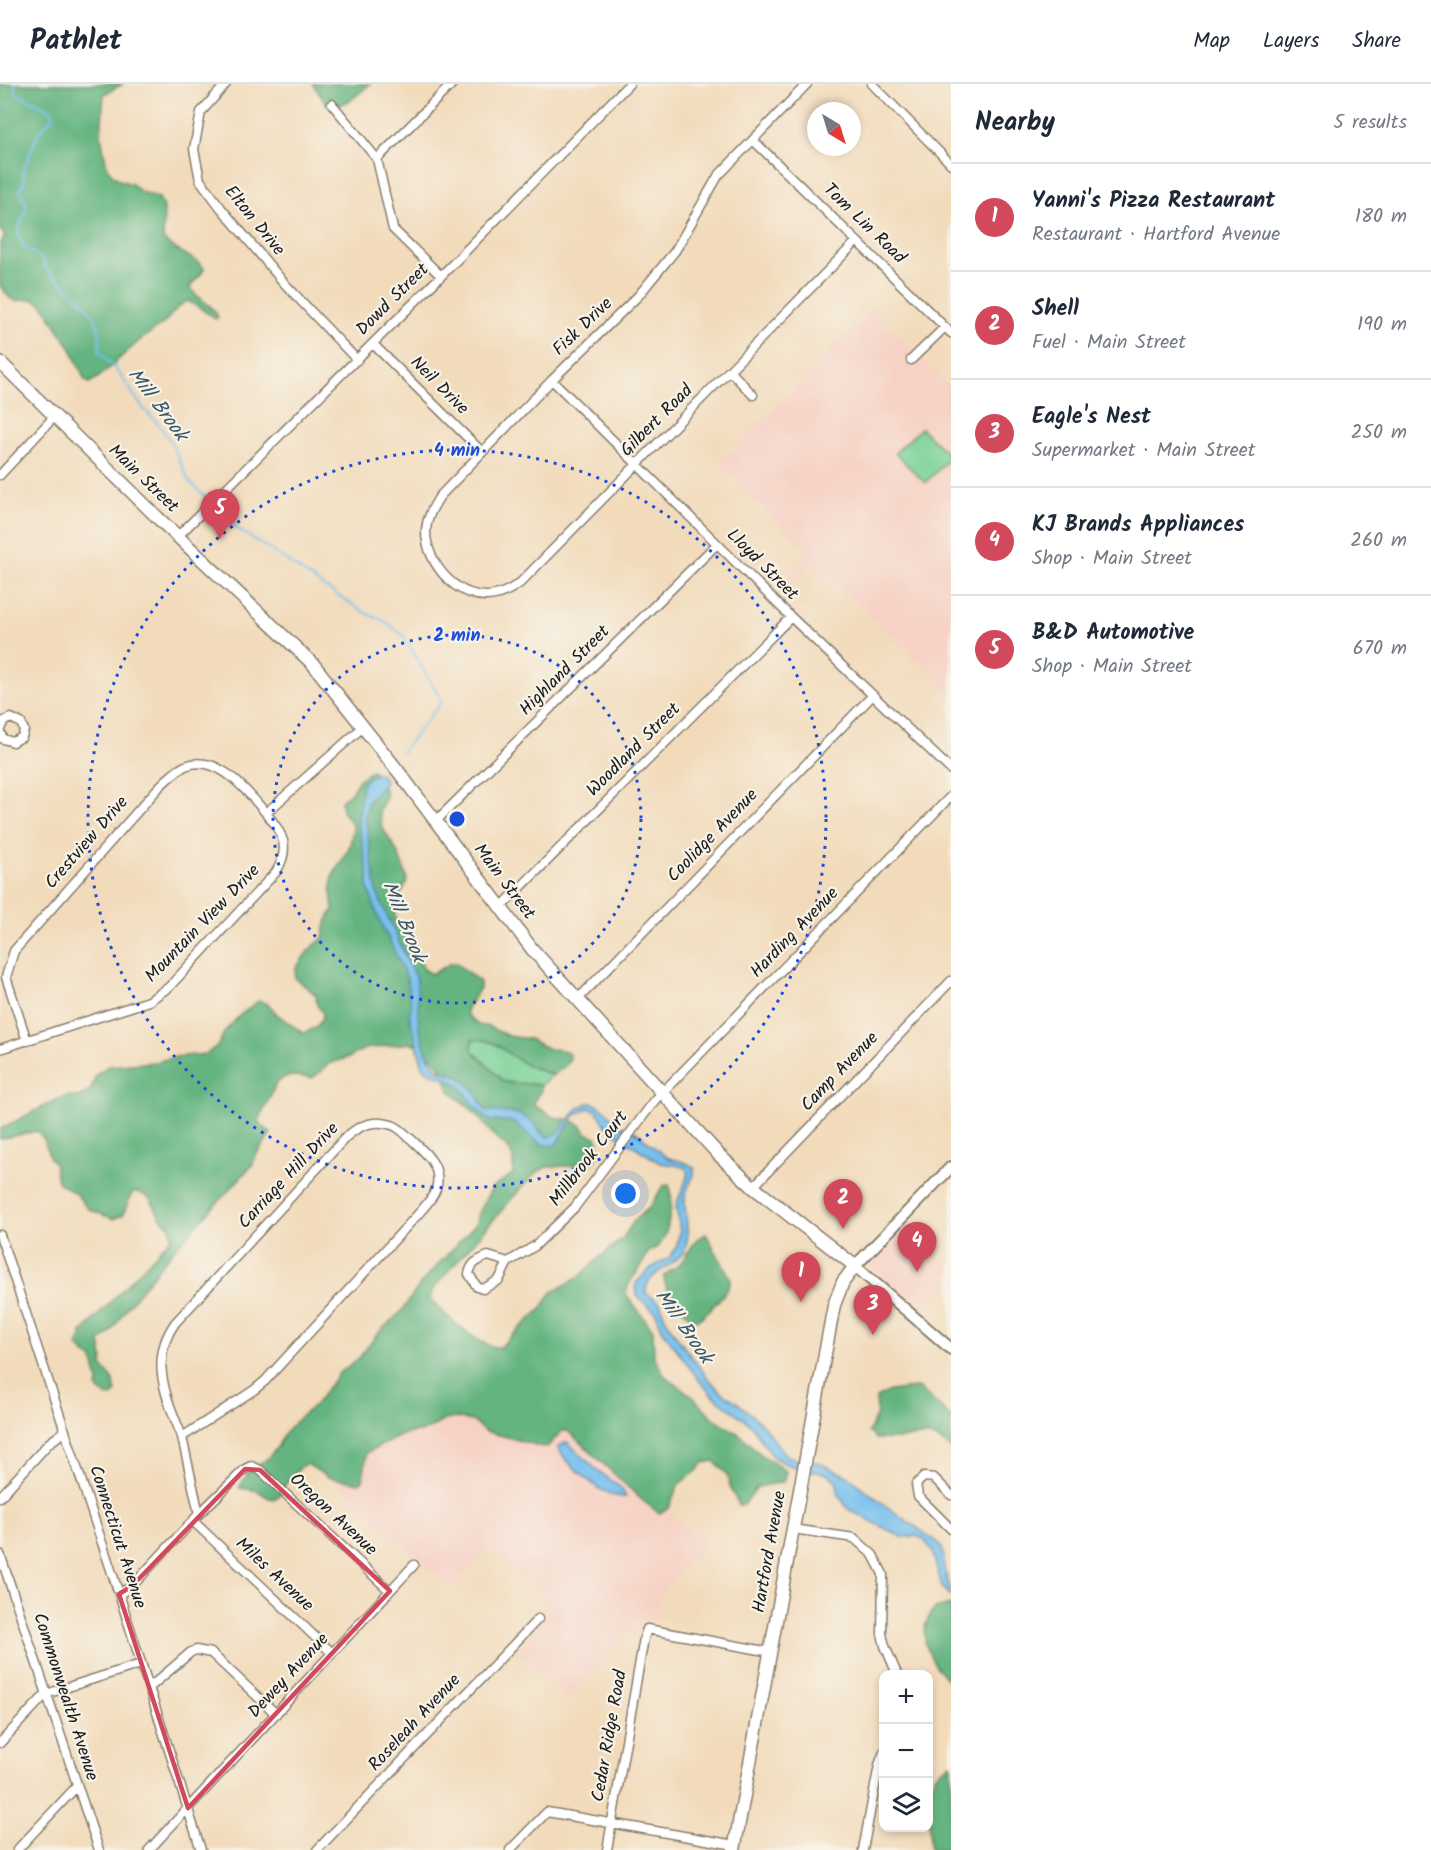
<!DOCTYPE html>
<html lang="en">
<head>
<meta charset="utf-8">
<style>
	:root { --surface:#fff; --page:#f2f2f3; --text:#1f2937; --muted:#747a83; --line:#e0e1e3; --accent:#d1495b }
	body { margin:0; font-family:Kalam,sans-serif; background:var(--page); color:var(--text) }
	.controls { position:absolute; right:18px; bottom:18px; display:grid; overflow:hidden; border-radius:12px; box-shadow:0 3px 9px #0003 }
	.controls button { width:54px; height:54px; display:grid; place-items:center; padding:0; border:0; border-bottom:2px solid var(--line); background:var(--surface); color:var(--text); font:30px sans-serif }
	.compass { position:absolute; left:807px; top:18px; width:54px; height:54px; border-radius:50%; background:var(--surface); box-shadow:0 3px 9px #0003; rotate:142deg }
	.you { position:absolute; left:626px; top:1110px; width:21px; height:21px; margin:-15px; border:4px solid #fff; border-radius:50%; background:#1a73e8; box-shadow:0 0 0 9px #1a73e833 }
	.badge { display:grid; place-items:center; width:39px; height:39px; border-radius:50%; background:var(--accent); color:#fff; font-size:20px; font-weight:700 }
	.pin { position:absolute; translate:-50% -50px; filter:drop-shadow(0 2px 3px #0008) }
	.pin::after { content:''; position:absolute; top:32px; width:21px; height:18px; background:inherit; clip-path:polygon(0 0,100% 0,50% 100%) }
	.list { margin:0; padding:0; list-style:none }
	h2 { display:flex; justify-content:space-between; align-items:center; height:78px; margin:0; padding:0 24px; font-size:26px }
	h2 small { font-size:20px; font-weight:400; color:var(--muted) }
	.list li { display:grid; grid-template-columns:39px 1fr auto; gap:18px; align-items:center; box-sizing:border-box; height:108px; padding:0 24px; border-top:2px solid var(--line) }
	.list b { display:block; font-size:22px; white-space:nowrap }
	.list p { margin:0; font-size:20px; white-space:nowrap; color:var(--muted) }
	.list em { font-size:20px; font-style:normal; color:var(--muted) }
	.icon { flex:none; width:33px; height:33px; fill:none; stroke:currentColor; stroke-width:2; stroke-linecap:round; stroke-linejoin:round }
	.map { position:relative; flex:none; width:951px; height:1766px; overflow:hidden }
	header { display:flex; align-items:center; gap:36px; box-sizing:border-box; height:84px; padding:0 30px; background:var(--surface); border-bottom:2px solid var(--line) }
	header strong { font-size:28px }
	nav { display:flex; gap:33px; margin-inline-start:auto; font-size:21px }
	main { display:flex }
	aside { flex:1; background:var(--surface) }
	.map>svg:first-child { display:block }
	.built { fill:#f6d2c4 }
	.green { fill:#7ad297; stroke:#4b775a; stroke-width:1.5 }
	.forest { fill:#63b480; stroke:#40684e; stroke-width:1.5 }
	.water { fill:#74c0ee; stroke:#486e85; stroke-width:1.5 }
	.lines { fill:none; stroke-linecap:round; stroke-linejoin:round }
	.stream { stroke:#74c0ee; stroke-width:2 }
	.minor-casing { stroke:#877c6c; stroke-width:11 }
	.tertiary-casing { stroke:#877c6c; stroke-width:14 }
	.secondary-casing { stroke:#877c6c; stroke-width:15 }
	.minor { stroke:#fff; stroke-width:8 }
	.tertiary { stroke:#fff; stroke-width:10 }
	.secondary { stroke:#fff; stroke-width:12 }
	.marked { fill:none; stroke:#d1495b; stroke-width:4.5; stroke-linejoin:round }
	.ring { fill:none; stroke:#1d4ed8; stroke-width:3; stroke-dasharray:3 6 }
	.labels { text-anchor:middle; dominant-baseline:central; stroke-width:4.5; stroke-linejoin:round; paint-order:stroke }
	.street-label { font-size:18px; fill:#1c1c1c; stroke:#f7f3e8 }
	.water-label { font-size:20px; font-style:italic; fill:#3b5566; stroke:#f7f3e8 }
	.centre { fill:#1d4ed8; stroke:#f7f3e8; stroke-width:3 }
	.ring-label { font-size:18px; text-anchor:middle; font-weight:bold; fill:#1d4ed8; stroke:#f7f3e8; stroke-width:4.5; stroke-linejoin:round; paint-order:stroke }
</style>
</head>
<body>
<header>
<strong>Pathlet</strong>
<nav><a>Map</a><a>Layers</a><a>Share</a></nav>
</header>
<main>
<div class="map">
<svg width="951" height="1766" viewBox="0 0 951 1766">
	<rect width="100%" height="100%" fill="#f7f3e8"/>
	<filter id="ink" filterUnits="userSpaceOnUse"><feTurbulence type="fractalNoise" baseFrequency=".0167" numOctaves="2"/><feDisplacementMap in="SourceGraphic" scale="12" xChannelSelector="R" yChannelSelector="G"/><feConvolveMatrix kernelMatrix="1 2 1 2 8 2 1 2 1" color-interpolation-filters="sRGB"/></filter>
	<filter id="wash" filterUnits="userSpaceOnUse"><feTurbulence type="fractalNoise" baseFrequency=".008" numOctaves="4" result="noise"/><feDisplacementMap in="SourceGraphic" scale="24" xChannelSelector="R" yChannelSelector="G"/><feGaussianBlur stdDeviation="1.35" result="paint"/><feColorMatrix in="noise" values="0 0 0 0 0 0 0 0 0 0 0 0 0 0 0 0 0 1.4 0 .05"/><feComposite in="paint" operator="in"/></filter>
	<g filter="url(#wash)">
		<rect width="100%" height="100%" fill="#f2dbbb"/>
		<path class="built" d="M872,225L951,303V611L865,528L811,480L782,510L776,505L809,470L718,381Z
			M906,1137L951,1183V1198L922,1229L874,1187L870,1178Z
			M449,1334L472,1337L485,1347L543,1363L548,1362L562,1346L568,1347L642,1416L665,1427L667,1425L706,1461L661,1510L656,1537L636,1552L625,1550L569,1615L515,1565L553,1524L488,1465L452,1506L330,1393L359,1399L367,1379V1368L370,1367L404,1350L425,1347Z"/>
		<path class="green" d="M921,344L951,373L925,399L895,369Z
			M477,955C503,959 509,971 530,982C537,986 546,988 552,992L541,1001L504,998L472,966V956Z"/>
		<path class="forest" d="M0,0H123L104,10L101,52L107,84L113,91L122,97L132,100L140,107L159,114L164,123L163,155C174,168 191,170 203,183L204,185C201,193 193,196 190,204C197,215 214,221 218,233L216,235C210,231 192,218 187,217L178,223L164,239L138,258L98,294L89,299L85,296L70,263L42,220L32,215L16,217L11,215L0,202V158L5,153L0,145Z
			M313,0H370L351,16L333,24L325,18Z
			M372,686L385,707L386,713L379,727L382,743L398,769L407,793V798L394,821L396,837L398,842L412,857L424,885L432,890L451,879H456L480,898V904L466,926L467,931L478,941L489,943L508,952L529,955L549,965L563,966L568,969L570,974L566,981L554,991C541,987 529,983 518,976C503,966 492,953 472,956V966L504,998L541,1001V1006L534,1017L535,1022L553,1033L571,1036L582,1042L586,1049L596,1053L598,1058L597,1073L590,1081L546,1083L536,1089L523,1102L434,1204L430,1214C440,1228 483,1266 500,1263L541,1225L552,1208L578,1194L600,1173L623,1154L634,1137L650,1123L663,1102L669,1101C675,1112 668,1151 660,1160C657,1164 652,1165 648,1169C645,1172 644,1177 642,1181C636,1191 627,1198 626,1210L653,1246L654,1272L664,1291L693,1313L715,1335L742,1352L761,1371L786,1387L783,1398L757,1403L744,1421H739L730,1403L728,1392L714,1377L703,1379L697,1387L679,1400L669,1424L659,1429L642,1416L568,1347H562L548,1362L543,1363L485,1347L472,1337L455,1334L444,1336L425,1347L404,1350L370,1367L367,1368L363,1396L359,1399L328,1393L307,1380L302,1382L287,1398L279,1412L274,1415L269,1414L258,1407L239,1404L249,1387L267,1375L278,1362L284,1350L299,1334L314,1322L339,1289L359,1274L378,1249L401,1228L422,1198L475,1141L482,1121L493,1103L513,1090V1074L508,1064L496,1054L475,1029L448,1005L442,985L435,977L415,960L409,959L364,965L350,973L328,980L321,988L312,994L295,992L285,993L276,1000L260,1034L259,1039L271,1049L256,1071L253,1080L170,1170L128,1222L110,1249L100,1258L103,1274L102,1282L112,1294L116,1307L113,1312L107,1313L97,1304L98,1297L93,1276L77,1262L83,1247L171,1154C174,1144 167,1141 161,1134C152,1121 154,1112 135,1108L131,1111L123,1131L113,1135L88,1125L76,1110L58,1098L56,1093L54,1078L50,1075L44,1055L37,1047L0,1055V1045L58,1015L68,1012L78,1013L87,1009L91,1005L96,991L108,982L155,978L175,973L206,970L218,961L225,947L239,932L258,917L268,920L278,931L303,949C314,945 322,941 323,929L317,921L316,911L295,894L296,884L308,867L323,854L326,839L333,825L331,809L332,793L350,762L353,745L352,740L342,727L341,717L352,707L360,694Z
			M706,1150L731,1195C731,1206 707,1229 698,1236C685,1233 663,1206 664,1192L680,1180L697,1155Z
			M915,1304L920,1305L951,1333V1365C931,1349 930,1350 906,1354C897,1356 885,1355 876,1355L869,1348L877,1330L876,1314L890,1307Z
			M951,1521V1599C932,1582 913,1550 933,1527C937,1522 945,1523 951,1521Z
			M951,1679V1766H930L928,1716L933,1696L937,1689Z"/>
		<path class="water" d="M380,689L385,695L384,700L368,717L365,732L377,809L417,897L419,944L427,969L435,983L439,986L460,992L475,1007L485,1026L519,1030L533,1038L543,1051L548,1053L558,1049L578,1024L588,1019H593L603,1024L617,1040L636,1048L665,1072C676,1079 682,1074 694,1084C696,1093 686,1103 685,1114C684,1130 691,1150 685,1165C678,1182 644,1188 646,1209L660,1219L665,1234L681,1259L707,1293L722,1309L737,1318L762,1340L783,1368L792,1374L819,1379L847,1392L886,1422L940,1460C946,1469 942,1479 945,1488C947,1497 951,1502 951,1512L942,1503L932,1466L924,1456L917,1452L902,1453L849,1426L839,1412L837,1399L830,1391L788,1381L774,1374L750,1340L712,1311L699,1296L663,1247L655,1228L639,1214L635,1205L636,1199L651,1184L670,1173L676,1164L680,1148L676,1121L687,1094L688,1089L686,1084L676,1081L660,1079L608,1045L597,1027L588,1024L575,1031L555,1062L544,1061L535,1056L516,1040L508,1037H491L486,1034L475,1023L460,1002L446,994L431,989L423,983L409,931L411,922L407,895L377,830L368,804V789L358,739L362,701C366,693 372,691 380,689Z
			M567,1358L596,1385L621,1404L626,1413C620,1413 613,1412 607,1409C594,1402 563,1377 558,1363Z"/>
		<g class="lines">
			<path class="stream" d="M15,0L14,2L17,10L52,26L53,33L39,48L23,86L24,99L19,105C22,112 28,119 26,127C22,140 13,145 23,161C27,167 37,169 41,175C44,178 44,183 48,187C73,213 105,223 99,267L119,289L142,323L160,342L171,358L189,397L239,446L283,474L321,501L366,529L384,537L403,551L439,612L441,619L401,669"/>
		</g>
	</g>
	<g filter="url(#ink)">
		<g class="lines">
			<defs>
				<path id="minor" d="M226,0L201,28L194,65L200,96L221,124L285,200L357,276
					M807,0L718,92L675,167L638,212L552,296L440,412C433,423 427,433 426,446C425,479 459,519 495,511C504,509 513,504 520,499L857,157
					M872,0L951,80
					M332,20L377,75L393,145L441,192
					M753,56L951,249
					M377,75L452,0
					M373,260L482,368
					M911,276L945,243
					M730,287L753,311
					M552,296L791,533L951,686
					M0,391L54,333
					M177,453L441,192L629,0
					M0,645L4,637L11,634L21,639L24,646L22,653L13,658L3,655L0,648
					M435,738L717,460
					M501,823L791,533
					M577,916L873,611
					M27,957L6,893L14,867L159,703C167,695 175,687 185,682C218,668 248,709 266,729
					M0,965L149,917L169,903L276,788C291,764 283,749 266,729L364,642
					M753,1103L951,897
					M0,1151L119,1510L201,1766
					M508,1178L499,1196L483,1205L477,1203L469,1190C471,1179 478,1176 488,1172L508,1178L535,1162L575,1123L655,1016L951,712
					M182,1353C167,1314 148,1277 175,1239L346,1053C359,1041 374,1035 392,1041C399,1043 405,1050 411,1055C425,1068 443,1083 436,1105C433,1114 426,1121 420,1128L265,1297L254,1306L182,1353L199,1430
					M951,1411L934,1394L924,1393L916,1400L918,1412L951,1445
					M0,1413L49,1359L64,1348
					M193,1437L332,1569
					M793,1445L854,1454L873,1471L883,1490L882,1550L885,1562L897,1590
					M0,1470L99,1766
					M119,1510L132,1502L199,1430L245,1385L251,1382L260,1386L390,1507
					M149,1604L191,1568L196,1566L211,1569L276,1630
					M0,1659L46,1610L141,1580
					M17,1766L77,1702
					M149,1766L414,1481
					M317,1766L538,1535
					M510,1766L547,1728L735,1761
					M607,1766L644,1554L647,1545L771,1568
					M863,1766L879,1681L884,1668"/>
				<path id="tertiary" d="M951,1083L855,1182L951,1265"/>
				<path id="secondary" d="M0,278L158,434L313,580L398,687L532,865L719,1071L753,1103L855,1182L843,1198L834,1221L734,1766"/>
			</defs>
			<use href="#minor" class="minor-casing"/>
			<use href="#tertiary" class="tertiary-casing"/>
			<use href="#secondary" class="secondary-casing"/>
			<use href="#minor" class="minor"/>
			<use href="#tertiary" class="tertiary"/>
			<use href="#secondary" class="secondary"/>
		</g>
	</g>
	<path class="marked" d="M245,1385L260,1386L390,1507L188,1724L119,1510L132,1502Z"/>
	<g class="ring">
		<circle cx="457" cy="735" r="184"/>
		<circle cx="457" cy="735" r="369"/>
	</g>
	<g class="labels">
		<g class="street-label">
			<text transform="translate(254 137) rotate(51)">Elton Drive</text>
			<text transform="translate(864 140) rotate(44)">Tom Lin Road</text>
			<text transform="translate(393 216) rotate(-45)">Dowd Street</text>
			<text transform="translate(583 243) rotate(-44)">Fisk Drive</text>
			<text transform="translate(439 302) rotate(45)">Neil Drive</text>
			<text transform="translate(657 337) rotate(-45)">Gilbert Road</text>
			<text transform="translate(143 395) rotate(44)">Main Street</text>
			<text transform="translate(762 481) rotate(45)">Lloyd Street</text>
			<text transform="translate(565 587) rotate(-45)">Highland Street</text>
			<text transform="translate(634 666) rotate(-45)">Woodland Street</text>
			<text transform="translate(713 752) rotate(-46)">Coolidge Avenue</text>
			<text transform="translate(87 759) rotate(-49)">Crestview Drive</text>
			<text transform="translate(504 798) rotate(53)">Main Street</text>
			<text transform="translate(203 840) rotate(-46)">Mountain View Drive</text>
			<text transform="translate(795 849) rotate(-46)">Harding Avenue</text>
			<text transform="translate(840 988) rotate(-46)">Camp Avenue</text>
			<text transform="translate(589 1075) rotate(-52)">Millbrook Court</text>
			<text transform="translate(289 1092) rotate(-47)">Carriage Hill Drive</text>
			<text transform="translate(333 1431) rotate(43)">Oregon Avenue</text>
			<text transform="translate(117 1453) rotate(72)">Connecticut Avenue</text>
			<text transform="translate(770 1468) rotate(-80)">Hartford Avenue</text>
			<text transform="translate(274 1491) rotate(43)">Miles Avenue</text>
			<text transform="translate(289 1592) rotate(-47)">Dewey Avenue</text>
			<text transform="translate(65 1613) rotate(72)">Commonwealth Avenue</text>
			<text transform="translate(415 1639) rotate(-47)">Roseleah Avenue</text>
			<text transform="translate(610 1652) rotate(-80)">Cedar Ridge Road</text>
		</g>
		<g class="water-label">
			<text transform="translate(157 321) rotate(53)">Mill Brook</text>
			<text transform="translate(403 838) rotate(68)">Mill Brook</text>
			<text transform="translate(683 1243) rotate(55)">Mill Brook</text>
		</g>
	</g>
	<circle cx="457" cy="735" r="9" class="centre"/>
	<g class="ring-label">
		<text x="457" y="372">4 min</text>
		<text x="457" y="557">2 min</text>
	</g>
</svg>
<div class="controls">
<button>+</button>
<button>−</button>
<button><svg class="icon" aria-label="layers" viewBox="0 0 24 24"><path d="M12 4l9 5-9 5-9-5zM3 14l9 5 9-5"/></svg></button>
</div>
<svg class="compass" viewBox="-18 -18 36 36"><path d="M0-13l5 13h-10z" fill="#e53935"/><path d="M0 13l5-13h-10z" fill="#747a83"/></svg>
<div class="you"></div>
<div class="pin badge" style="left:801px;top:1218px">1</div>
<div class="pin badge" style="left:843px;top:1145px">2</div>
<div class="pin badge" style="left:873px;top:1251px">3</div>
<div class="pin badge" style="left:917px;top:1188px">4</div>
<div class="pin badge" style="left:220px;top:455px">5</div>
</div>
<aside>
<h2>Nearby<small>5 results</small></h2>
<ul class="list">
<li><span class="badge">1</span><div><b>Yanni's Pizza Restaurant</b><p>Restaurant · Hartford Avenue</p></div><em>180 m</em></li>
<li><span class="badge">2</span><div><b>Shell</b><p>Fuel · Main Street</p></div><em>190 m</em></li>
<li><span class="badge">3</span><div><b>Eagle's Nest</b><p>Supermarket · Main Street</p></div><em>250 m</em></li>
<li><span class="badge">4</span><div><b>KJ Brands Appliances</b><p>Shop · Main Street</p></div><em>260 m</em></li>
<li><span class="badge">5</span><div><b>B&amp;D Automotive</b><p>Shop · Main Street</p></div><em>670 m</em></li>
</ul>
</aside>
</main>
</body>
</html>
